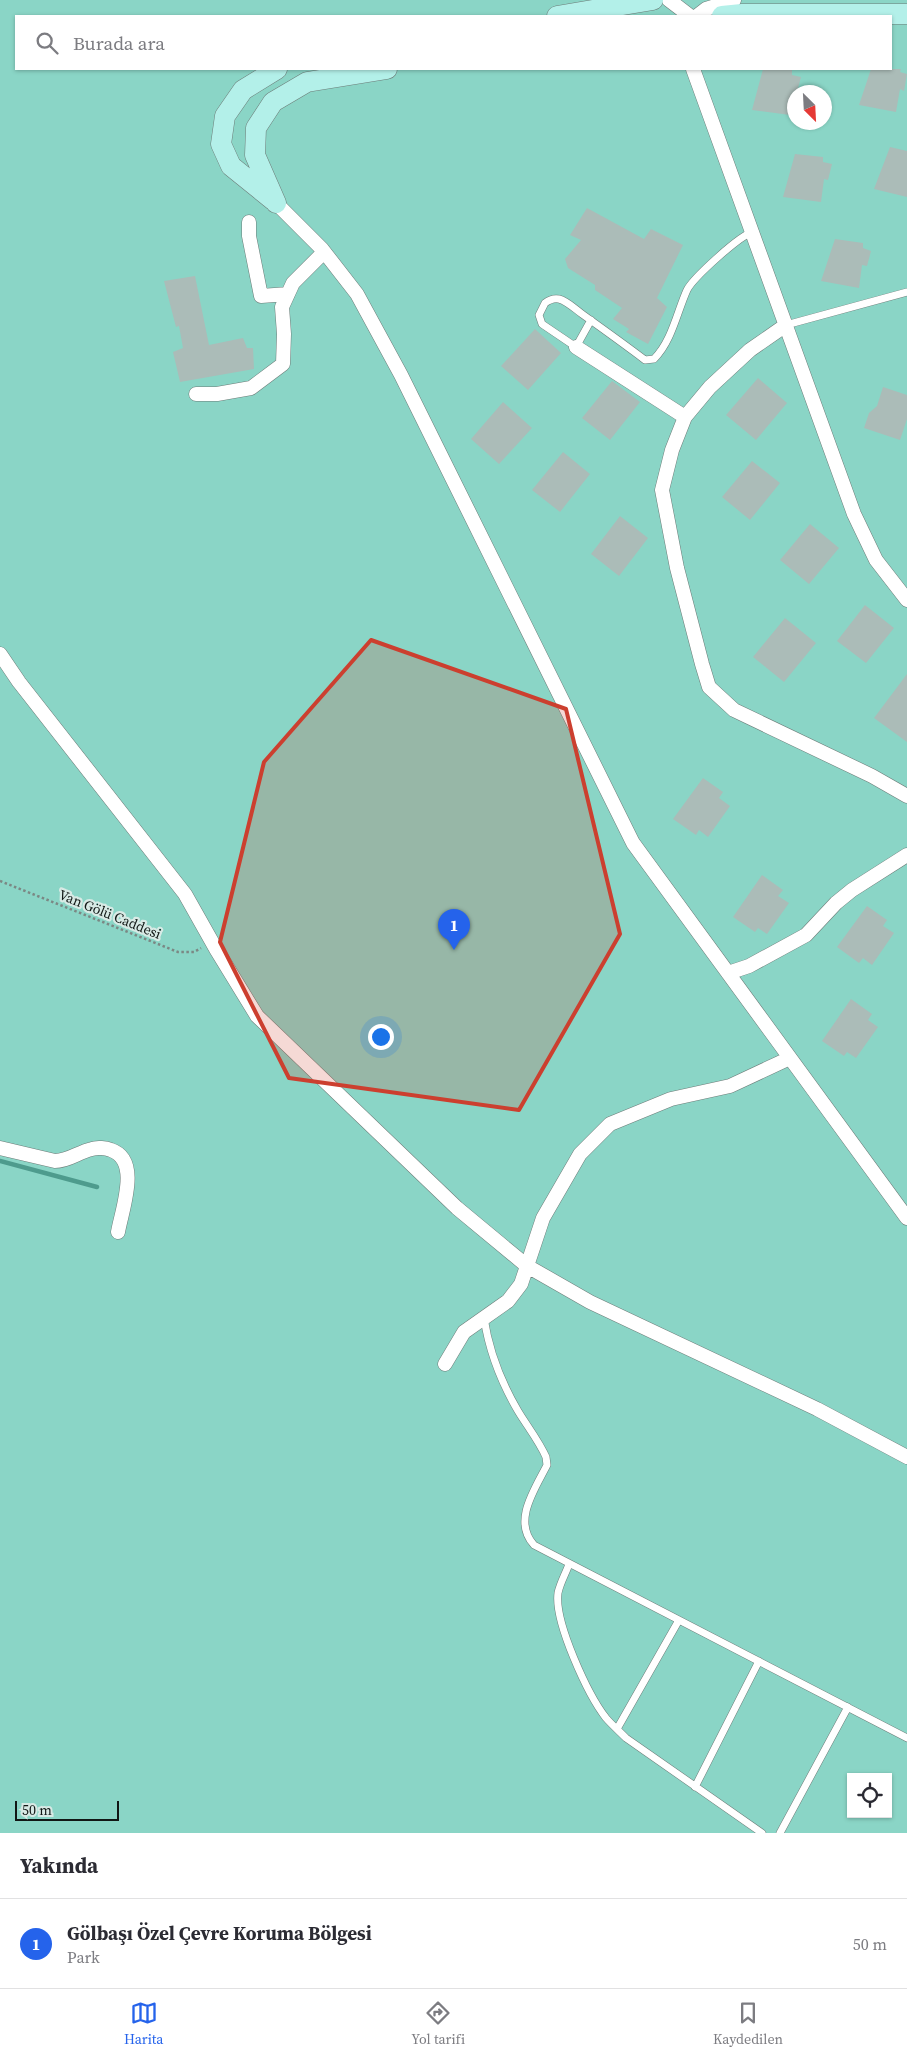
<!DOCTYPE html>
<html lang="tr">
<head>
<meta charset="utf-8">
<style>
	:root { --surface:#fff; --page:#f7f7f7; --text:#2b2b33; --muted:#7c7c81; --line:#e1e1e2; --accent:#2563eb }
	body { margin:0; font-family:"Source Serif 4",serif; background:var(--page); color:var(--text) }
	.controls { position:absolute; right:15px; bottom:15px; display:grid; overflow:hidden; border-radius:0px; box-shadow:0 1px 4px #0004 }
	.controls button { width:45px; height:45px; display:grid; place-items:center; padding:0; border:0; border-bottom:1px solid var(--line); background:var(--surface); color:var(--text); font:25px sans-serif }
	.compass { position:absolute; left:787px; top:85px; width:45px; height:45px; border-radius:50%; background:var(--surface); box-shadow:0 1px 4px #0004; rotate:156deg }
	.scale { position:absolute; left:15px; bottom:12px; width:104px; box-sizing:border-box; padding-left:5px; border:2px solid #111715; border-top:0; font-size:14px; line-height:18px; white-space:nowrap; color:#111715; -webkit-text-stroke:4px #d8eae5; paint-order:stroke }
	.you { position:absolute; left:380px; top:1036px; width:18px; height:18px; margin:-12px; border:4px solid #fff; border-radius:50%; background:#1a73e8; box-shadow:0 0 0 8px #1a73e833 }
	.badge { display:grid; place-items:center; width:32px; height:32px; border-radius:50%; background:var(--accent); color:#fff; font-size:16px; font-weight:700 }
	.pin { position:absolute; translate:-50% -41px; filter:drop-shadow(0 1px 2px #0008) }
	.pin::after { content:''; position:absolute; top:26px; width:18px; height:15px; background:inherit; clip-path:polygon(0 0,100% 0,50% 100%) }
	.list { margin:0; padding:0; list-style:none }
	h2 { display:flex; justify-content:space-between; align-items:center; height:65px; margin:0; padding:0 20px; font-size:21px }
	h2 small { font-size:16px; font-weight:400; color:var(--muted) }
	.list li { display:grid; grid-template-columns:32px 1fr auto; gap:15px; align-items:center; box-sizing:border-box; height:90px; padding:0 20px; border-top:1px solid var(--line) }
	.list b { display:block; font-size:19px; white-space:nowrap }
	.list p { margin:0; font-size:16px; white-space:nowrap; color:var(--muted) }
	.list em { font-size:16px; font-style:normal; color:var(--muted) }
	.icon { flex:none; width:28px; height:28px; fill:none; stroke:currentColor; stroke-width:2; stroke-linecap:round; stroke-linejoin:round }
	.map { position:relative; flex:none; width:907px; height:1833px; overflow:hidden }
	.search { position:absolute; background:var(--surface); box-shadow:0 1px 4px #0004; left:15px; right:15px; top:15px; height:55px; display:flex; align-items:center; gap:12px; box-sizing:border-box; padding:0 18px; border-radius:0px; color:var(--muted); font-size:19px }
	.sheet { height:155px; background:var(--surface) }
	nav { display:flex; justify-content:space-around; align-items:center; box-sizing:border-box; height:70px; border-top:1px solid var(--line); background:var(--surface); font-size:14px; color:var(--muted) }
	nav a { display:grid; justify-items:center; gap:2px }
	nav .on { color:var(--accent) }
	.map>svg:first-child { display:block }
	.green { fill:#8ad5c6; fill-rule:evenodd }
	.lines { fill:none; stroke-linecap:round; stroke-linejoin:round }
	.stream { stroke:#4e9b8d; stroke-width:4.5 }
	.building { fill:#abbcb8 }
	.lane-casing { stroke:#6d7d79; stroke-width:8 }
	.street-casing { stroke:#6d7d79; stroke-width:15 }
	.secondary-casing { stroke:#6d7d79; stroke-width:21 }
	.path { stroke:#7b8884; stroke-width:2.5; stroke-dasharray:2.5 2.5; stroke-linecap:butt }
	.lane { stroke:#fff; stroke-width:7 }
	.street { stroke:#fff; stroke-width:14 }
	.secondary { stroke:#b3f0e9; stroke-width:20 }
	.marked { fill:#cc3f2f; fill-opacity:0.2; stroke:#cc3f2f; stroke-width:4; stroke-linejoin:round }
	.labels { text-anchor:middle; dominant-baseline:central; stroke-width:4.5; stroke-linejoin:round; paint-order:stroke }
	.street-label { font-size:14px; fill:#111715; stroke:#d8eae5 }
</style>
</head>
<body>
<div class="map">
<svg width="907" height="1833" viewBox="0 0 907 1833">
	<rect width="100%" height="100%" fill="#d8eae5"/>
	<path class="green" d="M0,0H907V1833H0ZM16,16H891V69H16ZM794,92H824V122H794ZM851,1777H888V1814H851Z"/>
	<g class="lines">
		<path class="stream" d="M0,1161L97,1187"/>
	</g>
	<path class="building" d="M763,69L792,70V75L801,77L797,92H793L790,115L752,110Z
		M871,69H901L900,72L907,74L904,91L900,89L896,112L859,105Z
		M890,147L907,151V197L874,189Z
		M795,154L823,157V162L832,164L828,180L824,179L821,202L783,197Z
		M587,208L644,239L651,229L683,245L657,298L667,307L648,344L626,332L629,329L613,319L622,308L595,290V285L568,268L565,259L581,240L570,235Z
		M835,239L863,243V248L871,251L867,266L862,265L859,288L821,281Z
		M195,276L209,345L243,338L247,348H253L254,369L180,382L173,352L183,348L179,326L176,327L164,281Z
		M535,329L561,353L528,390L501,366Z
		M758,378L787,403L756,440L726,415Z
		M612,381L640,402L610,440L582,418Z
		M883,387L907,395V419L900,440L864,428L869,413L877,406Z
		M503,402L532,428L499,464L471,439Z
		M563,452L590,474L560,512L532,490Z
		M752,461L780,483L750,520L722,497Z
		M620,516L648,538L619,576L591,554Z
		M810,524L839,548L809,584L780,560Z
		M865,605L894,628L866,663L837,641Z
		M785,618L816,643L784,682L753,657Z
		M907,674V742L874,718Z
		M703,778L723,792L719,798L730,806L708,837L699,830L696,835L673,819Z
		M762,875L783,890L778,896L789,903L767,934L758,928L755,932L733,917Z
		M867,906L887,920L883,926L894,933L872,965L863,958L859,963L837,947Z
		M851,999L872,1014L868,1020L878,1027L856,1058L847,1052L844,1056L822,1041Z"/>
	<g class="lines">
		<defs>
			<path id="lane" d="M591,320L576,347L542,324L539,315L545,303C549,300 554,298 559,299C567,301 575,309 582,314C603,329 624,344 645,360L654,359C672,341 677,312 687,290C693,278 740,235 753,232
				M786,325L907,292
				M484,1318C489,1351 501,1382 518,1411C527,1426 539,1441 546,1457L547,1465C535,1489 512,1521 534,1545L907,1738
				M569,1564C566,1573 560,1583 558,1593C554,1622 588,1695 606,1718C612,1725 619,1731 626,1738L762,1833
				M617,1729L679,1620
				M695,1787L759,1661
				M780,1833L848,1707"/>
			<path id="street" d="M669,0L690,16
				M697,16L706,9L734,0
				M693,69L854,514L876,560L907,600
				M276,203L322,249L357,294L401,375L633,843L907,1218
				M249,222V236L261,296L288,294
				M786,325L750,350L710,387L685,417L672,450L662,490L677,568L702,664L709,687L734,710L872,776L907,796
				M576,347L685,417
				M196,394H217L251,388L283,364L284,334L282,307L293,283L324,252
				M0,654L19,682L185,894L216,949L257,1016L457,1208L527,1266L590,1302L817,1409L907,1457
				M728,973L749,966L806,935L836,903L852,890L907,855
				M0,1148L55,1161C69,1161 78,1152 92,1149C97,1147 106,1148 111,1150C141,1160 122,1209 118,1232
				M445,1364L464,1332L508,1301L521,1284L543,1218L580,1154L610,1124L671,1099L730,1086L790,1058"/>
			<path id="secondary" d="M557,16L653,0
				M722,16L742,14H907
				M273,200L231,166L221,144L225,116L243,90L277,69
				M276,203L255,155L256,128L273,102L307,82L387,69"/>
		</defs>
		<use href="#lane" class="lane-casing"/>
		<use href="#street" class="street-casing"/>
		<use href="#secondary" class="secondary-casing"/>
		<path class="path" d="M0,881L178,952H194L201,948"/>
		<use href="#lane" class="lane"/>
		<use href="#street" class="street"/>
		<use href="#secondary" class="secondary"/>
	</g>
	<path class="marked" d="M371,640L566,709L620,934L519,1110L289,1078L220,942L264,762Z"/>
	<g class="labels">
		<g class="street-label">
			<text transform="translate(110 914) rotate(22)">Van Gölü Caddesi</text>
		</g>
	</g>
</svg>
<div class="controls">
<button><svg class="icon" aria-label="locate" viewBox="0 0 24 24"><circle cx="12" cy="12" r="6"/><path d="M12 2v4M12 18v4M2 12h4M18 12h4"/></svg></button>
</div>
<svg class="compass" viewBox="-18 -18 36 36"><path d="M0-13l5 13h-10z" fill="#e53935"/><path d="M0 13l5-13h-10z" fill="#7c7c81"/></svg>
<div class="scale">50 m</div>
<div class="you"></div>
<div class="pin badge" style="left:454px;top:950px">1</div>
<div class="search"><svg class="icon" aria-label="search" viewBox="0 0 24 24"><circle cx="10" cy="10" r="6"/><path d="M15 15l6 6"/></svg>Burada ara</div>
</div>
<section class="sheet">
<h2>Yakında<small></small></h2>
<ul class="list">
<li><span class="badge">1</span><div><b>Gölbaşı Özel Çevre Koruma Bölgesi</b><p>Park</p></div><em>50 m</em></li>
</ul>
</section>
<nav>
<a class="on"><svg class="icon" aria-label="map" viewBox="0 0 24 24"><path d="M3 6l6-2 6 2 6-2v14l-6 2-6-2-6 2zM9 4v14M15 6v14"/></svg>Harita</a>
<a><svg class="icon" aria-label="directions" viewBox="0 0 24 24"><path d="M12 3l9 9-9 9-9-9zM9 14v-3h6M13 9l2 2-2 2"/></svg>Yol tarifi</a>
<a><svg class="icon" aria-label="saved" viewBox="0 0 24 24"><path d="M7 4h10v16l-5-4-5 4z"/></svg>Kaydedilen</a>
</nav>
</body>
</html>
